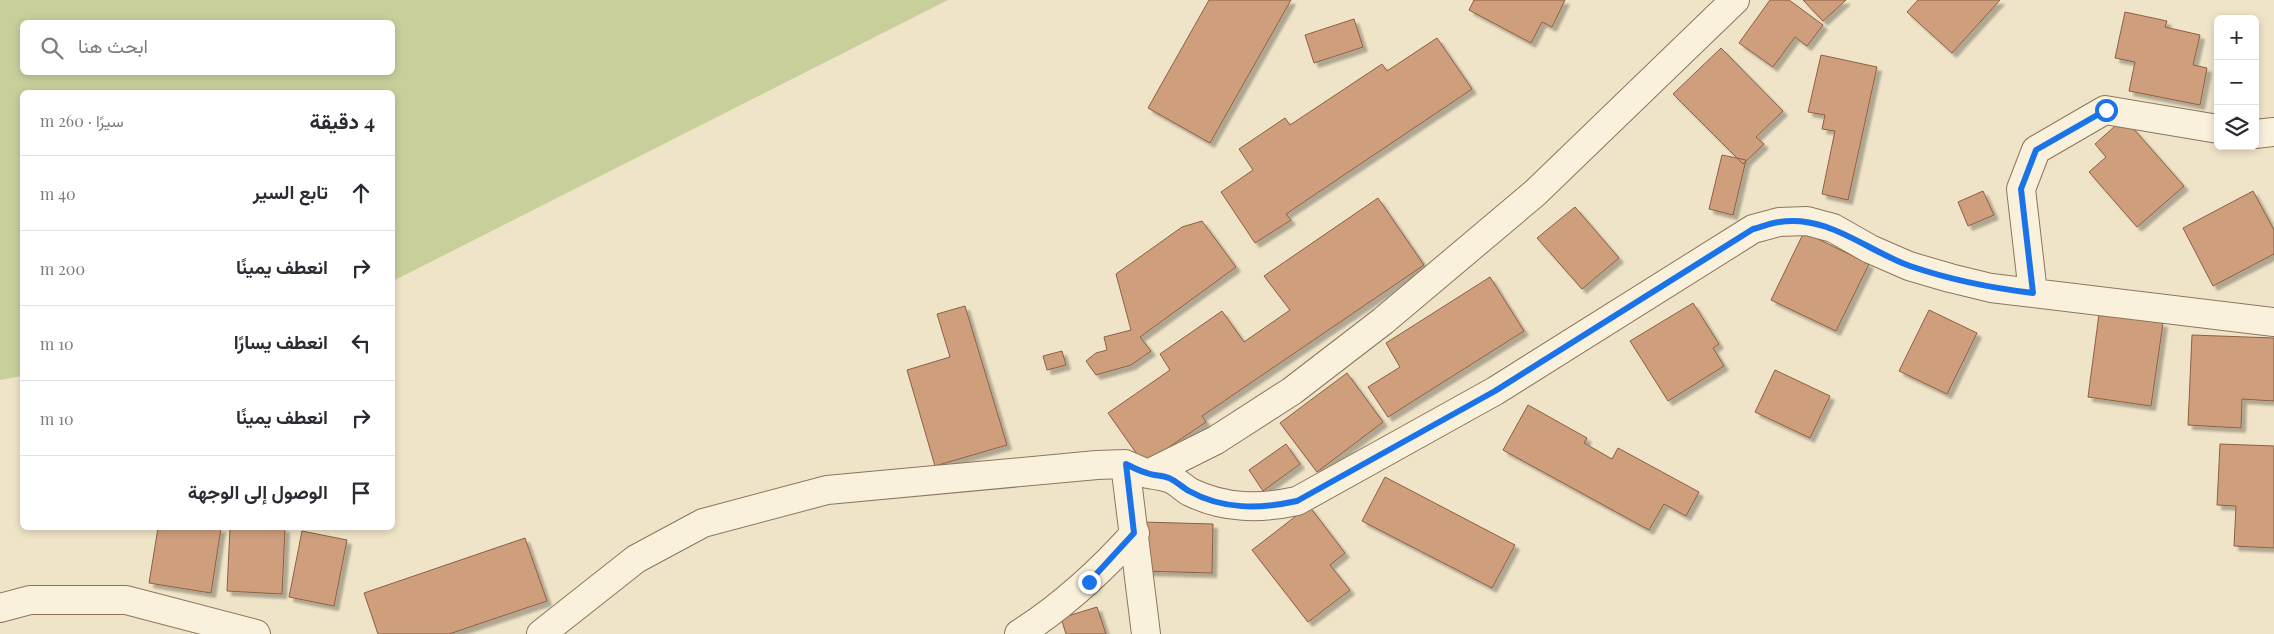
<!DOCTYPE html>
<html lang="ar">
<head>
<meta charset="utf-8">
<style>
	:root { --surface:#fff; --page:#f7f7f7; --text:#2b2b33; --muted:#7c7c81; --line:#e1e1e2 }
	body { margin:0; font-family:"Playfair Display",Vazirmatn,serif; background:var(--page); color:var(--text); direction:rtl }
	.controls { position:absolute; right:15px; top:15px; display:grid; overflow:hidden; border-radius:8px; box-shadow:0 2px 8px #0003 }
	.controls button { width:45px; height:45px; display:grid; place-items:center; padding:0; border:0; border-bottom:1px solid var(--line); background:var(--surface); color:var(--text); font:25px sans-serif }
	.stop { position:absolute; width:15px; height:15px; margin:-11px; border:4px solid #1a73e8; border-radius:50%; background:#fff }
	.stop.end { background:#1a73e8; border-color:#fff; box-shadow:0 1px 5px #0008 }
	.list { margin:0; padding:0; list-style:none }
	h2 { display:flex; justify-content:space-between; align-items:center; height:65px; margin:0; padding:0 20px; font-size:21px }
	h2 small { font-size:16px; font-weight:400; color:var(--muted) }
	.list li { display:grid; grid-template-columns:32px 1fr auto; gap:15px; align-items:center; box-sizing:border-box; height:75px; padding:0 20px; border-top:1px solid var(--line) }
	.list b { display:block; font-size:19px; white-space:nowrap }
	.list em { font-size:16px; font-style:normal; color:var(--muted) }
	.icon { flex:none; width:28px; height:28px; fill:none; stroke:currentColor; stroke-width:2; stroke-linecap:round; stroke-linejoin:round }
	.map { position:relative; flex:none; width:2274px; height:634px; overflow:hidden; direction:ltr }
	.search { position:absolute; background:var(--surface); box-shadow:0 2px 8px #0003; left:20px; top:20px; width:375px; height:55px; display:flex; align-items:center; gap:12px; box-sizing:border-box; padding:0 18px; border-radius:8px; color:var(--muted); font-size:19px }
	.panel { position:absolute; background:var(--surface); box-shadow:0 2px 8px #0003; left:20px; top:90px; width:375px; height:440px; border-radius:8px; direction:rtl }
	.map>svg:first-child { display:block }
	.green { fill:#c9cf9b; fill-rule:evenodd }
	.building { fill:#cf9f7d; stroke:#8d5f41; filter:url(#shadow) }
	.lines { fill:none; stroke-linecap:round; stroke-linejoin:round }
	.minor-casing { stroke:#8d765c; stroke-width:30 }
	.minor { stroke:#faf1dc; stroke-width:28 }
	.route { stroke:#1a73e8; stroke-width:6 }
</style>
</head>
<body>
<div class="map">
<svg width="2274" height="634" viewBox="0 0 2274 634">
	<defs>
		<filter id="shadow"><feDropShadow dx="4.5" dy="4.5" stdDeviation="1" flood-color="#0004"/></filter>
	</defs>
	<rect width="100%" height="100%" fill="#f0e4c8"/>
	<path class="green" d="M0,0H948L393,281L392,92H22V376L0,380ZM22,22H392V72H22Z"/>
	<path class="building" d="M1209,0H1291L1210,143L1148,108Z
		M1474,0H1565L1552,27L1542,22L1531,43L1469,10Z
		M1770,0H1789L1823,25L1807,46L1795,37L1773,67L1739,43Z
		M1803,0H1846L1823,21Z
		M1918,0H2000L1952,53L1907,12Z
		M2125,12L2167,21L2165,27L2200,35L2193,65L2207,68L2200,105L2129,91L2135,62L2115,58Z
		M1354,19L1363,47L1314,63L1305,35Z
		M1437,38L1472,89L1286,214L1291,220L1255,243L1221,192L1253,170L1239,149L1285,118L1290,125L1382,64L1387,71Z
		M1721,48L1783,111L1756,137L1764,144L1743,164L1673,94Z
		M1821,55L1877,67L1848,200L1822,194L1835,131L1822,129L1825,115L1808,112Z
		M2124,118L2184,186L2137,227L2089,172L2106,157L2095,144Z
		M1722,155L1746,160L1733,215L1709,209Z
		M1983,191L1994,215L1968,226L1958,202Z
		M2253,191L2274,230V254L2213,286L2183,228Z
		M1378,198L1424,265L1202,416L1206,422L1144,464L1108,413L1170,370L1160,354L1222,311L1244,342L1290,310L1264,276Z
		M1575,207L1619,258L1582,289L1537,238Z
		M1202,221L1236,267L1140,337L1151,351L1131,365L1096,375L1086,361L1096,353L1107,350L1104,337L1131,330L1116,274L1182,227Z
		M1804,232L1869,264L1836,331L1771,300Z
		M1490,277L1524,331L1388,417L1368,387L1400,367L1386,343Z
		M1693,303L1719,344L1713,348L1724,366L1668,401L1630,341Z
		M965,306L1007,445L935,466L907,370L950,357L937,314Z
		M1929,310L1977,333L1947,394L1899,371Z
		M2099,314L2163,323L2151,406L2088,397Z
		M2192,335L2274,338V401L2242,399L2241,428L2188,425Z
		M1062,351L1066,365L1047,370L1043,356Z
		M1775,370L1830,396L1810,438L1755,412Z
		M1347,373L1383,422L1317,472L1280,423Z
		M1528,405L1587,438L1584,443L1612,459L1618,448L1699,492L1686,516L1664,504L1649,530L1503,450Z
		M1286,444L1300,464L1263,491L1249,470Z
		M2220,444L2274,446V548L2234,546L2236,506L2217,505Z
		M1385,477L1515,545L1492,588L1362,521Z
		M1309,506L1345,553L1330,565L1350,590L1308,622L1252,550Z
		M1143,522L1213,524L1212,573L1141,571Z
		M158,528H221L211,593L149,583Z
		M230,528H285L282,594L227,591Z
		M302,531L347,540L334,606L289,597Z
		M525,538L547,601L449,634H378L364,593Z
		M1097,607L1106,634H1066L1061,618Z"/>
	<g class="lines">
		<defs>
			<path id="minor" d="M2255,134L2274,132
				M2033,293L2021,189L2036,150L2105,110L2218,129
				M1125,464L1146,634
				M1148,474C1155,475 1164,476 1171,479C1178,482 1183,488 1190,492C1225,509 1260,509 1297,501L1495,391L1753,229L1779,222L1807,221L1833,228L1870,249L1909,266L1950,278L1991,288L2274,322
				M0,608L30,600H126L256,634
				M541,634L636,559L703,523L827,490L1097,465L1125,464L1148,474L1216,440L1292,391L1383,321L1535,193L1735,0
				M1019,634C1063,606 1100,572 1135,533"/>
		</defs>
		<use href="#minor" class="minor-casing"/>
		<use href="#minor" class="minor"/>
	</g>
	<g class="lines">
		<path class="route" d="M1089,582L1134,533L1126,464C1132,467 1139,471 1147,473C1154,476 1162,475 1169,478C1176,481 1182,487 1189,491C1223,510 1260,509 1297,501L1495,391L1753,229C1762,227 1770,223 1779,222C1828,214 1867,251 1910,266C1951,280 1991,288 2033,293L2021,189L2036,150L2106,110"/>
	</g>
</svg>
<div class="controls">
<button>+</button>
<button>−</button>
<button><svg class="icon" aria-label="layers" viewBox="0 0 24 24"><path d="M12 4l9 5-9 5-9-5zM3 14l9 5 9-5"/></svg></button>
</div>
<div class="stop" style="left:2106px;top:110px"></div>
<div class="stop end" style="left:1089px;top:582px"></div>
<div class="search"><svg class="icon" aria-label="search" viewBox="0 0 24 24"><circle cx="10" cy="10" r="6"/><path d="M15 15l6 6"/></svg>ابحث هنا</div>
<section class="panel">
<h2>4 دقيقة<small>سيرًا · 260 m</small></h2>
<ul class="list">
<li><svg class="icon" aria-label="ahead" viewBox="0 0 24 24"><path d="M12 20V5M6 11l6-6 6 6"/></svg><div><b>تابع السير</b></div><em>40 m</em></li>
<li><svg class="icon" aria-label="right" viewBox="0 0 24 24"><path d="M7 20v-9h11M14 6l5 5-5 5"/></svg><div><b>انعطف يمينًا</b></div><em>200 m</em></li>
<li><svg class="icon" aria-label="left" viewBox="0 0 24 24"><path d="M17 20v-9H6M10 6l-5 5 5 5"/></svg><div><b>انعطف يسارًا</b></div><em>10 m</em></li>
<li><svg class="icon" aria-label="right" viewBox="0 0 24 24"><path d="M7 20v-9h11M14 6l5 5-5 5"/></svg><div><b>انعطف يمينًا</b></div><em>10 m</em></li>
<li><svg class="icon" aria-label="arrive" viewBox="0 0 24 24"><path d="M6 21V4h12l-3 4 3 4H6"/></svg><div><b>الوصول إلى الوجهة</b></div></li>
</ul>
</section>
</div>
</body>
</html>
